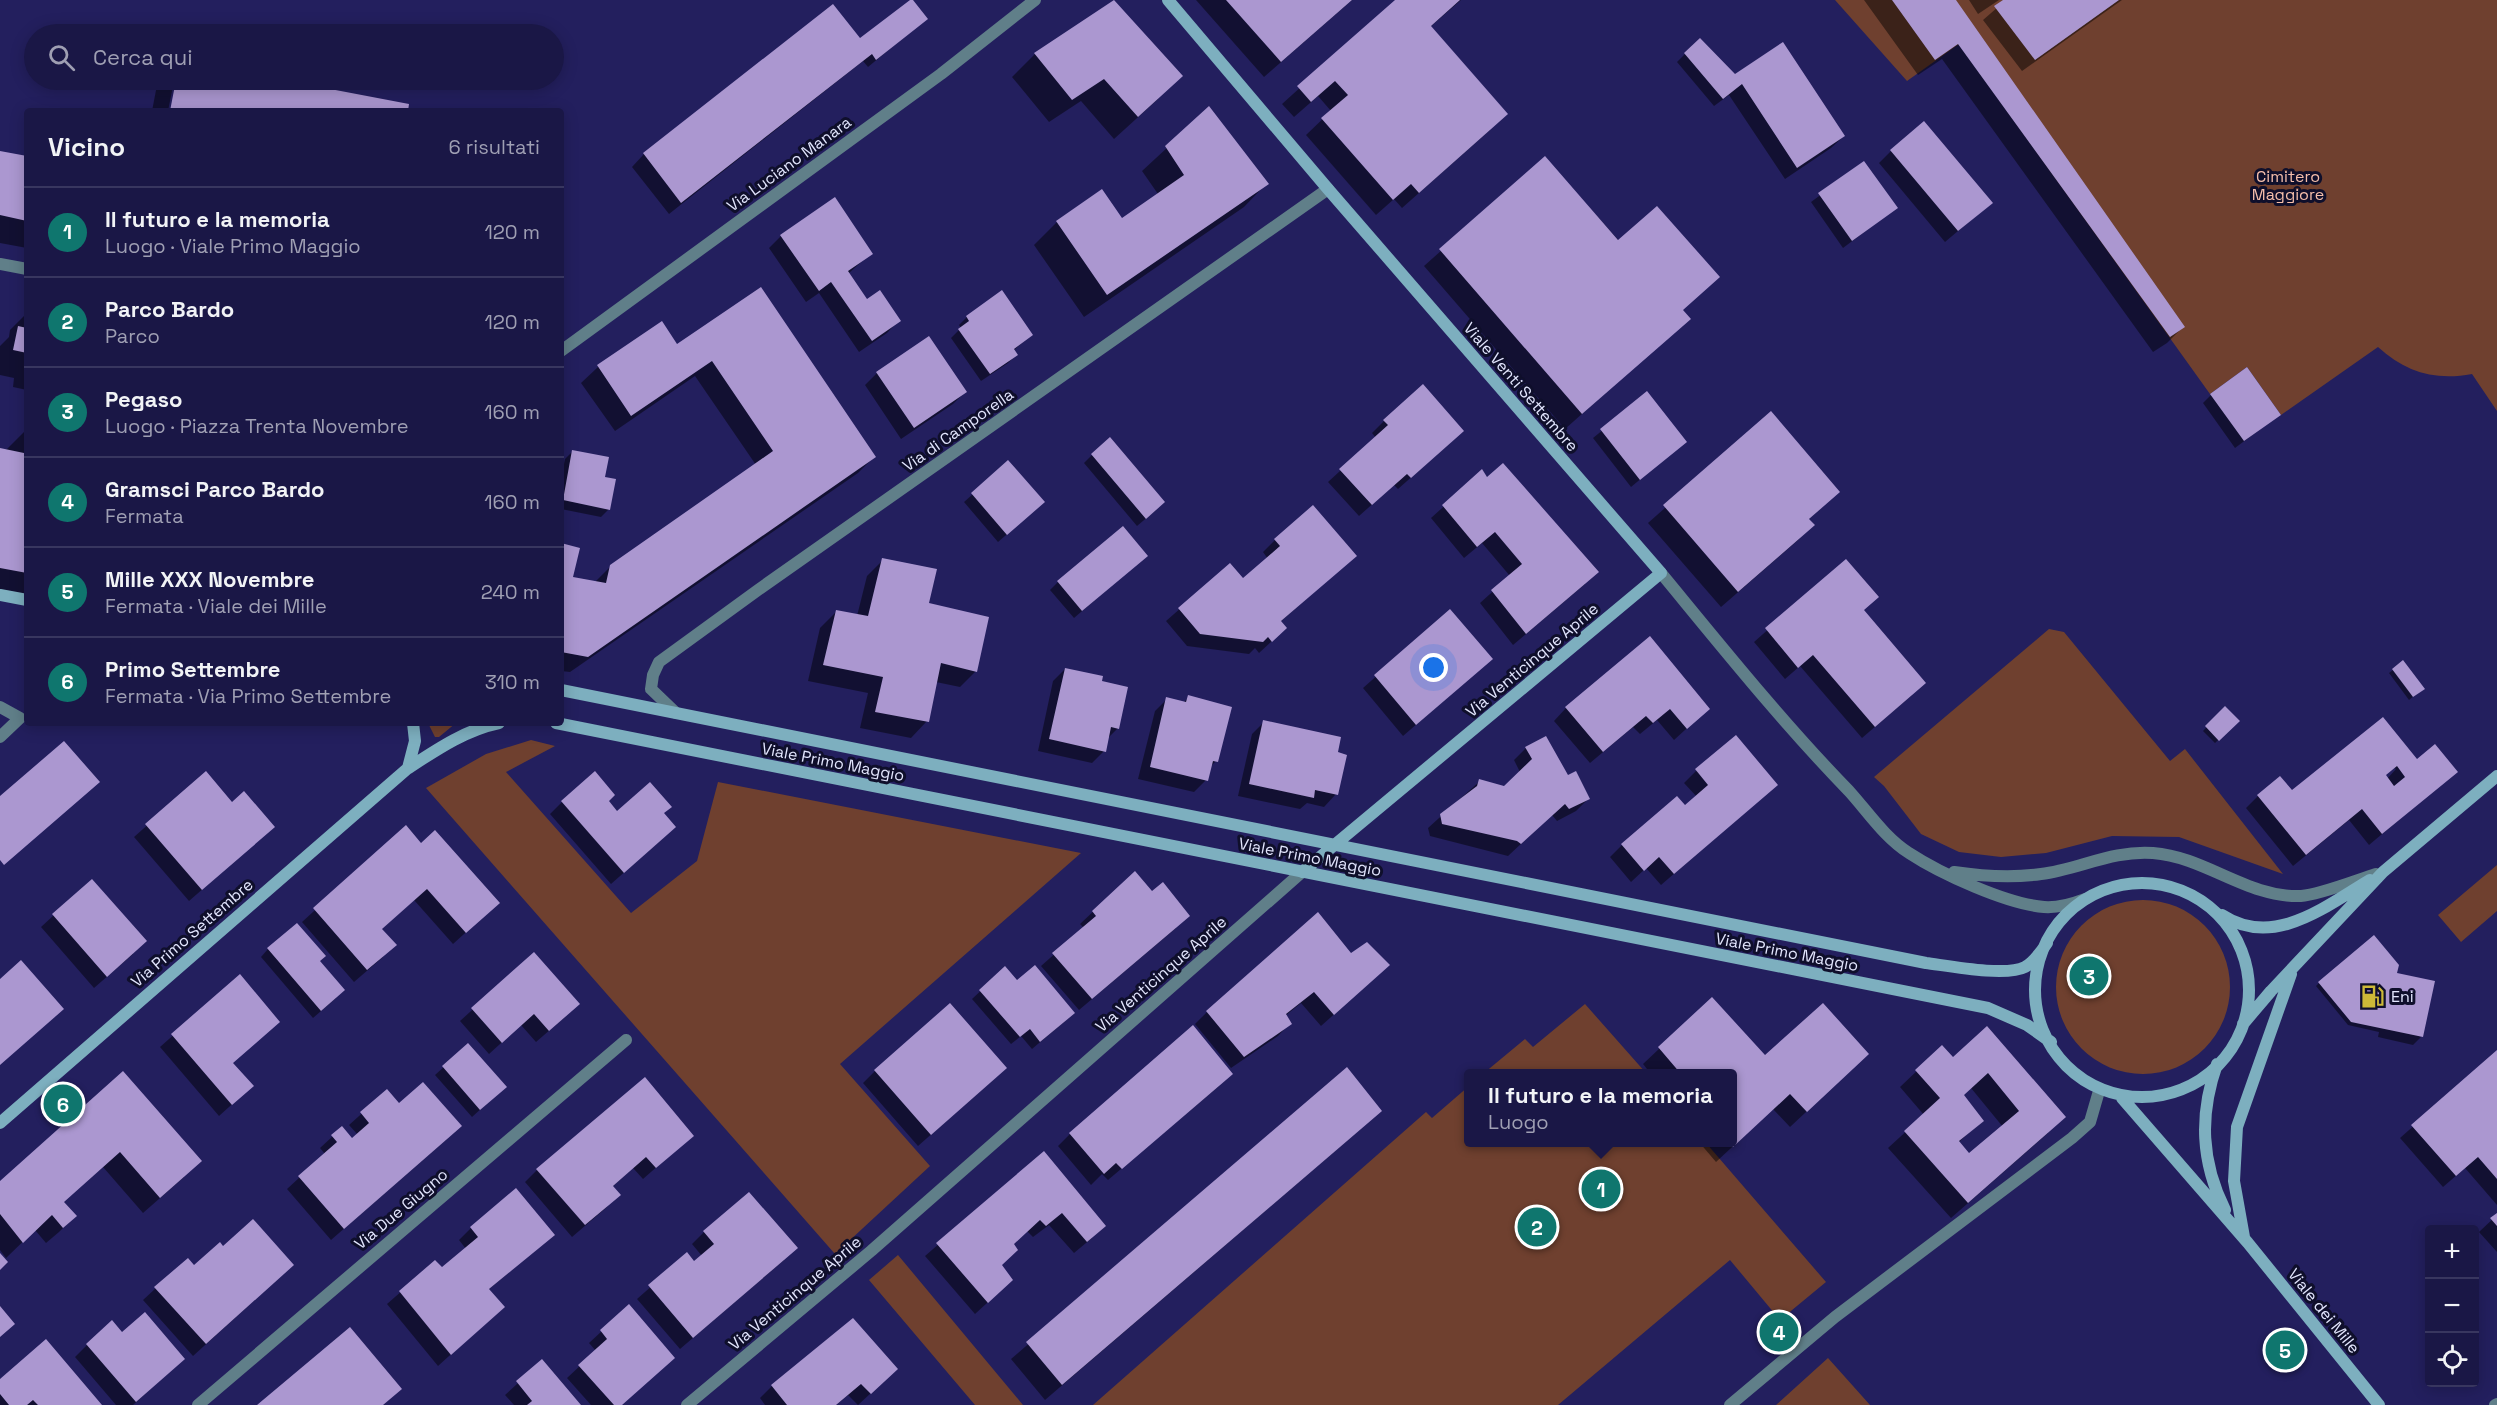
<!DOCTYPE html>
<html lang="it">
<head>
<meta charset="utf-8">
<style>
	:root { --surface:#1a1746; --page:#272451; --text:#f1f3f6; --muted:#9f9fb3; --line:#38365f; --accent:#0f766e }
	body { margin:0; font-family:"Space Grotesk",sans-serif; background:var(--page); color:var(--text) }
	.controls { position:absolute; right:18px; bottom:18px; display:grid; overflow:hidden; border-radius:6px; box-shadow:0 3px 15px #0003 }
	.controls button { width:54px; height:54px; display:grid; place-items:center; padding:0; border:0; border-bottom:2px solid var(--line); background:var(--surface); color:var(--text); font:30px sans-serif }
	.you { position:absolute; left:1434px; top:668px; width:21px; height:21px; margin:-15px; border:4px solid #fff; border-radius:50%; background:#1a73e8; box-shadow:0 0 0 9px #1a73e833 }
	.badge { display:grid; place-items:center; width:39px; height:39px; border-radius:50%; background:var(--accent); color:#fff; font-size:20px; font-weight:700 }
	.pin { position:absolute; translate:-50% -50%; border:3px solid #fff; box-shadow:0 2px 6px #0006 }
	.popup { position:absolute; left:1464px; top:1069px; width:273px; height:78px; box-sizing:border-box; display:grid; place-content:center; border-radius:6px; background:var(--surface); filter:drop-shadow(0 2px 4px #0005); font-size:20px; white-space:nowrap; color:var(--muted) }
	.popup b { font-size:22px; color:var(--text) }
	.popup::after { content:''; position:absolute; left:50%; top:100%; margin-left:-12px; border:12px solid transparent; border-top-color:var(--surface) }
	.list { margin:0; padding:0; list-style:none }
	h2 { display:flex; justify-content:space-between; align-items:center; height:78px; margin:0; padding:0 24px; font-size:26px }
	h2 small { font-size:20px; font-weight:400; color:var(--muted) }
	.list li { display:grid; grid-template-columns:39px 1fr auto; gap:18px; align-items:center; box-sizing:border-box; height:90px; padding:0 24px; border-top:2px solid var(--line) }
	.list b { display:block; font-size:22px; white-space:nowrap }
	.list p { margin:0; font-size:20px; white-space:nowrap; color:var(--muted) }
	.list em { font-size:20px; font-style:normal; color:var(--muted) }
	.icon { flex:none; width:33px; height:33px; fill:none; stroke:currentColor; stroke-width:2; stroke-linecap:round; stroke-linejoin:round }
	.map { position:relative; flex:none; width:2497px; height:1405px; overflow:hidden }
	.search { position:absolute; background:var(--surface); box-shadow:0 3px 15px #0003; left:24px; top:24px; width:540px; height:66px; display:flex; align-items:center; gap:15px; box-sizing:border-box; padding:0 21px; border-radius:33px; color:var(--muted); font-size:22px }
	.panel { position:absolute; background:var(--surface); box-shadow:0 3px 15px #0003; left:24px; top:108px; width:540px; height:618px; border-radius:6px }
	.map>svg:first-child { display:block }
	.green { fill:#6f402f }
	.shadow { fill:#0007; fill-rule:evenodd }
	.building { fill:#ab97d0; fill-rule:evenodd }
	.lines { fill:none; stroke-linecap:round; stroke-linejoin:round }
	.street { stroke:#607f89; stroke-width:12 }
	.secondary { stroke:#7dafbf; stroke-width:12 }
	.labels { text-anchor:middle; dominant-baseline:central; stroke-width:6; stroke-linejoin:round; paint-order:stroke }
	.street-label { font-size:16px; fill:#e3e6fe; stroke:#0f0f2b }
	.park-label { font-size:16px; fill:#f6bfab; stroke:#0f0f2b }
	.poi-label { font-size:16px; fill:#e3e6fe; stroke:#0f0f2b; text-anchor:start }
</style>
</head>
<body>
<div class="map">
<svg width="2497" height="1405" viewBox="0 0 2497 1405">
	<rect width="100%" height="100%" fill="#231f5e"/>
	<path class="green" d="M1835,0H2497V411L2472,374C2435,381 2405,372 2378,347L2281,415L2247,367L2210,394L1959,44L1907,81Z
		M2049,629L2064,632L2170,761L2185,749L2283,874L2179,837L2112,836L2046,853L2001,857L1959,852L1921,834L1884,786L1874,777Z
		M428,723H456L439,737H435Z
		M531,740L555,746L506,772L631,913L697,861L718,782L1081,853L840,1064L930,1166L835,1254L426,788L486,754Z
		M2497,865V911L2461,942L2438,915Z
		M2056 987a87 87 0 1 1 174 0a87 87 0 1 1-174 0Z
		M1585,1004L1646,1073H1484L1525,1039L1533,1047Z
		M1469,1086V1142L1706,1143L1826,1282L1780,1320L1730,1260L1558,1405H1093L1426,1112L1432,1118Z
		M898,1255L1023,1405H975L869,1280Z
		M1828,1358L1870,1405H1776Z"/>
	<path class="shadow" d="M1196,0H1352L1264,77Z
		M1397,0H1461L1430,27L1490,130L1402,208L1394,199L1376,215L1306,135L1331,111L1318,96L1294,117L1282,104Z
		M1864,0H1954L2183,327L2167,343L2153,352L1942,59L1918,75Z
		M1969,0H1999L1978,14Z
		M2006,0H2122L2022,71L1983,20Z
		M1114,2L1158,99L1114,139L1081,101L1049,122L1012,77L1035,54Z
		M833,6L860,41L926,19L868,67L863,61L669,214L632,167L644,154Z
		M1685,54L1734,78L1844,136L1831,148L1785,179L1729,95L1714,106L1677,62Z
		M163,80H275L408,105L407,111H172L177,86H173L168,111H152L157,85Z
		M1209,109L1267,183L1244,207L1084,317L1034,245L1057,222L1122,220L1158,194L1142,171Z
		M1891,151L1991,203L1945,242L1879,163Z
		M0,153L27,158V248L0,243Z
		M1545,158L1689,319L1565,429L1424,266Z
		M1864,163L1896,208L1843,248L1811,202Z
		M781,236L871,253L848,274L866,301L899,320L887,333L859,352L819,293L806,302L769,248Z
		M760,289L874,457L858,473L570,672L561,671V545L571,578L594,583L611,566L756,465L695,376L615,431L581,383L598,367L661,323L677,346Z
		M27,313V390L13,387L14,378L0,375V346L9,337L10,330Z
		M967,317L1031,335L1013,351L1016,355L1008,363L981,381L951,338L961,328L959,325Z
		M877,373L965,392L953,404L901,439L865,385Z
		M1647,394L1685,442L1631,487L1593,438Z
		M2211,395L2279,415L2235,448L2203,403Z
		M1771,414L1838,492L1808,520L1813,525L1797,541L1721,607L1648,523Z
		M1384,421L1450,443L1398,489L1394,485L1359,516L1328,482L1376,438L1372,433Z
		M27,429V601L0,595V450L7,449Z
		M573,451L603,478L609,509L601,517L561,509V479L565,459Z
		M1092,455L1156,510L1137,526L1084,463Z
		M1008,463L1035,510L998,542L964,502Z
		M1482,472L1585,584L1513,645L1480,603L1510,576L1482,543L1464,558L1431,518Z
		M1275,540L1355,556L1280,622L1273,640L1259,653L1255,648L1249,654L1187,646L1166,621L1230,565L1243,581L1268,559L1263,552Z
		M883,560L928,604L976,671L960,687L936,682L927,721L911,738L860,728L868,693L808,681L820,628L836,612L857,616L867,576Z
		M1846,561L1862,611L1912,695L1862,738L1800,666L1785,679L1754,642Z
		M1138,563L1074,618L1050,590L1058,582Z
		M1450,611L1478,671L1403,736L1363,688Z
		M1065,669L1100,682L1118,728L1107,739L1104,751L1092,763L1038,751L1053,681Z
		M2393,670L2419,692L2409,700L2389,673Z
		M1189,697L1216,761L1209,768L1206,780L1194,792L1138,779L1155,711L1167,699L1183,703Z
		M1566,708L1708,709L1674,740L1657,720L1640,734L1633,727L1590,763L1554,721Z
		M2225,708L2238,721L2215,743L2203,731Z
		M2383,719L2417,762L2456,772L2369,845L2349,820L2293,866L2246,808L2258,796L2291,792ZM2394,768L2396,769L2387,779L2384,776Z
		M1264,722L1336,754V794L1324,807L1307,803L1300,809L1238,796L1252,734Z
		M1526,748L1568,777L1588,799L1576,811L1557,821L1552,815L1508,856L1430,836L1428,828L1480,781L1505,787L1520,772L1514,760Z
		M1696,771L1763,797L1661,885L1646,868L1631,882L1610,857L1622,845L1685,807L1697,797L1684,783Z
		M205,774L260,839L189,901L134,837Z
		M607,801L617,813L662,814V839L611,884L550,814L562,802Z
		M406,827L485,915L453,944L414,900L381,929L383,957L354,982L302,922Z
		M1134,873L1176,928L1079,1010L1041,966L1084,928L1080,924Z
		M54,915L133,954L94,988L41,927Z
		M268,949L318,961L336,998L313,1018L261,957Z
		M534,954L566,1016L536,1042L521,1025L489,1054L460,1021Z
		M1351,955L1376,977L1321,1026L1301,1003L1285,1016L1290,1023L1278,1036L1231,1068L1195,1024L1207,1012Z
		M1005,968L1017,982L1065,1021L1032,1049L1021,1036L1011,1044L972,999Z
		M240,976L232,1063L239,1098L219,1116L160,1047Z
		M2319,983L2421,1037L2413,1045L2378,1037L2379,1032L2348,1025L2316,986Z
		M1712,999L1765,1058L1851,1070L1790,1127L1773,1109L1716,1162L1699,1142H1733V1074H1651L1643,1064Z
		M1987,1029L2048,1133L1951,1218L1888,1148L1924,1115L1900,1087L1942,1047L1953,1059ZM1971,1088L2003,1127L1969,1155L1959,1142L1982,1120L1963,1095Z
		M468,1045L505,1087L472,1117L435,1075Z
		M2497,1052V1205L2465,1168L2443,1187L2400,1138Z
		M1347,1069L1363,1127L1045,1400L1011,1359Z
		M875,1071L993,1080L918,1146L863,1083Z
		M123,1074L184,1177L143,1213L103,1167L62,1203L75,1216L59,1232L46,1243L35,1230L6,1258L0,1250V1183Z
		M1219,1086L1108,1180L1102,1174L1091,1185L1058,1146L1070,1134Z
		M387,1091L399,1105L448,1138L331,1240L287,1189L325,1154L320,1148L333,1136L352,1140L358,1135L349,1125Z
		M692,1136L643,1179L633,1168L612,1187L607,1207L572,1237L525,1182L537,1170Z
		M1044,1153L1092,1238L1074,1253L1049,1225L1033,1237L1027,1231L1013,1244L1001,1266L999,1292L975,1314L925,1256Z
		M2497,1215V1252L2479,1232Z
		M471,1228L553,1235L488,1290L490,1319L438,1366L387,1304L435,1262L442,1269L466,1249L459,1240Z
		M704,1232L784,1260L680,1349L637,1299L687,1255L694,1263L702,1256L692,1244Z
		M194,1267L280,1277L193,1356L143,1300L156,1288Z
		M629,1306L621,1405H591L567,1378L596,1351L589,1343Z
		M853,1320L884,1381L858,1405L848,1395L836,1405H765L760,1398L772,1386Z
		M122,1334L183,1359L133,1405H116L75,1357L87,1345Z
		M542,1361L579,1405H514L505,1395Z
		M0,1381L100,1405H0Z"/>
	<path class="building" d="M910,0H913L928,19L876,60L872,54L681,203L643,153L833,4L860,38Z
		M1114,0L1183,76L1138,117L1104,79L1072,100L1034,53Z
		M1226,0H1352L1281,62Z
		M1395,0H1460L1431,26L1508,114L1419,193L1411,184L1393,200L1321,118L1348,95L1335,81L1311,102L1297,86Z
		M1892,0H1956L2185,327L2170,337L1958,44L1935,60Z
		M2003,0H2119L2035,60L1994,6Z
		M1700,38L1735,74L1783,42L1845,136L1797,168L1742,84L1723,99L1684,53Z
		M176,80H283L409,104L408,111H170Z
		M1209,106L1269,184L1107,295L1056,221L1102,189L1122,218L1184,175L1165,146Z
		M1924,121L1993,203L1958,231L1890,150Z
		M0,151L27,156V221L0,215Z
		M1545,156L1618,240L1657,206L1720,277L1683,310L1691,319L1582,414L1439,249Z
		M1864,161L1898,208L1852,241L1818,193Z
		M835,197L873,254L848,271L867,299L880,290L901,321L872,341L831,282L819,291L780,235Z
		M761,287L876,457L588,657L561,652V543L580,548L573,577L606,583L610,565L773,451L712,361L631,416L597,365L662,321L677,344Z
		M1002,290L1033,335L1014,349L1018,355L990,374L958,329L969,321L966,316Z
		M18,326L27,328V353L13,350Z
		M929,336L967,392L914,428L876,372Z
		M2247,367L2281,415L2244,441L2210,394Z
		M1423,384L1464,431L1411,478L1407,474L1372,505L1339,469L1388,425L1383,420Z
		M1647,391L1687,442L1640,480L1600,429Z
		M1771,411L1840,492L1809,519L1815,525L1738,592L1663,505Z
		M1110,437L1165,502L1146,519L1091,454Z
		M26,442H27V573L0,568V448L24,453Z
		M572,450L609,457L605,477L616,479L610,510L563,500Z
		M1008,460L1045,502L1007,535L971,493Z
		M1503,463L1599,572L1526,634L1491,590L1522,564L1495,532L1477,547L1442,505L1482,469L1487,477Z
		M1313,505L1357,556L1281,621L1287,628L1272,642L1268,637L1263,642L1200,634L1178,608L1230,563L1243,578L1280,546L1274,539Z
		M1123,526L1148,556L1082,611L1057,581Z
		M882,558L937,569L929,603L989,617L977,672L941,663L929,722L875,712L883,677L823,665L836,610L868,616Z
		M1846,559L1879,597L1864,610L1926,683L1875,727L1813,655L1798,668L1765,628Z
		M1450,609L1493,659L1416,725L1374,675Z
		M1650,636L1710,709L1687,729L1670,709L1653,723L1646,716L1603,752L1565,707Z
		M2403,660L2425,689L2413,697L2392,669Z
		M1065,668L1103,676L1102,681L1128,687L1119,729L1111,727L1106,752L1049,739Z
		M1188,695L1232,707L1218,762L1213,761L1208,781L1150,767L1166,697L1186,702Z
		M2225,706L2240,721L2219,741L2205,726Z
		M2383,717L2417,759L2435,744L2458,772L2382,834L2362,809L2306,855L2257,795L2280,776L2292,790ZM2397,766L2405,777L2394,786L2386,775Z
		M1263,720L1341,737L1338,752L1347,755L1338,795L1315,790L1314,798L1249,784Z
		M1736,735L1778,785L1674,874L1659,857L1644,871L1621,844L1677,796L1685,805L1708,785L1695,769Z
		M1546,736L1568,775L1576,771L1590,799L1569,809L1565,804L1521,844L1517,841L1442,824L1440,814L1477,786L1479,779L1504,786L1532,759L1525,747Z
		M64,741L100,782L4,865L0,860V796Z
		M206,771L232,802L244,791L275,827L202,890L145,824Z
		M595,771L615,795L609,801L617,811L650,782L672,807L664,813L676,827L624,873L561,801Z
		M406,825L421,843L435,830L500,903L466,933L427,889L382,929L397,945L367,970L313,908Z
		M1135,871L1152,891L1163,882L1190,916L1092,999L1052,953L1096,916L1092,911Z
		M92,879L147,941L107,977L52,914Z
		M1318,912L1351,953L1367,942L1390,965L1334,1015L1314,992L1286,1014L1292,1024L1244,1057L1206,1011Z
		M297,923L326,956L320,961L345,990L321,1011L267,948Z
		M2374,935L2399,965L2397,973L2435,981L2423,1037L2351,1022L2318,982Z
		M534,952L580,1004L549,1031L534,1014L502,1043L471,1008Z
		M21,960L64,1009L0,1065V979Z
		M1035,965L1075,1013L1040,1042L1030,1029L1020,1037L979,990L1005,966L1017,980Z
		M240,974L280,1022L233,1063L254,1086L232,1105L171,1034Z
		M1712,997L1765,1055L1823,1003L1869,1054L1807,1112L1790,1094L1733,1147L1729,1142H1733V1074H1681L1658,1047Z
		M950,1003L1007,1068L931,1135L874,1070Z
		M1193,1025L1233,1074L1122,1169L1116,1163L1104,1174L1069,1133Z
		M1987,1026L2066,1117L1968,1203L1904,1131L1940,1098L1915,1070L1942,1045L1953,1057ZM1988,1073L2019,1111L1969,1153L1959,1141L1984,1121L1964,1095Z
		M468,1043L507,1087L480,1110L442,1066Z
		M2497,1050V1179L2478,1157L2456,1176L2411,1125Z
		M1347,1067L1382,1111L1062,1385L1026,1342Z
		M123,1071L202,1161L160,1198L120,1152L64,1202L77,1216L63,1228L52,1215L23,1243L0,1214V1181Z
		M645,1077L694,1136L656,1168L646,1157L613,1186L621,1195L585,1225L536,1169Z
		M423,1082L462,1126L344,1229L298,1176L337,1142L331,1135L342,1126L352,1138L369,1123L360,1112L387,1089L399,1103Z
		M1044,1151L1106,1226L1087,1242L1062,1213L1046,1226L1040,1220L1014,1244L1018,1250L1002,1265L1013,1280L988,1303L936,1243Z
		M516,1188L555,1235L489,1289L505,1307L451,1355L399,1291L435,1260L442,1267L478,1237L470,1227Z
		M749,1192L798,1248L693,1338L648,1285L687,1252L694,1261L714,1244L703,1231Z
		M2497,1213V1226L2490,1218Z
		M253,1219L294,1265L206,1344L154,1287L188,1258L194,1265L220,1242L223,1246Z
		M0,1253L8,1262L0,1270Z
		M629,1304L675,1358L622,1405H614L578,1365L607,1339L600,1330Z
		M0,1306L15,1324L0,1337Z
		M145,1312L185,1359L136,1402L86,1344L112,1320L122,1332Z
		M853,1318L898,1369L871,1394L861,1384L836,1405H787L771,1385Z
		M350,1327L402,1389L383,1405H257Z
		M46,1339L102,1405H38L33,1400L27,1405H9L0,1394V1379Z
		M542,1359L581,1405H527L532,1401L516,1381Z"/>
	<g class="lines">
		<path class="street" d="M0,264L27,269
			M561,351L941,74L1035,0
			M1661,573C1722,647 1782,722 1849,791C1868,812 1885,838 1909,853C1941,874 2007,904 2044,907C2058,908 2072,904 2085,899
			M0,707L20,718L0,737
			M676,713L651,689L653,675L659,662L758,590L1328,189
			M1954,872C1981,876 2013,878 2041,874C2079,869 2113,850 2153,853C2206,857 2247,898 2301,896C2319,895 2357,880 2376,874
			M198,1405L626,1040
			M687,1405L871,1251L1302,872
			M1730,1405L1835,1317L2072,1138L2090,1122L2099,1091
			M2495,1405L2497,1404"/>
		<path class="secondary" d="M1168,0L1328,189L1661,573L1302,872
			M0,595L27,600
			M561,690L1926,963C1949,966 2006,977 2025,967C2034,962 2041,952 2047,943
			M556,723L1988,1008L2027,1025L2051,1042
			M408,768L415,741L413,723
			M2035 990a107 107 0 1 1 214 0a107 107 0 1 1-214 0Z
			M2222,915C2274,949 2326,906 2370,880
			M2243,1024L2271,991L2383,872L2497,776
			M2217,1064C2199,1115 2201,1162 2225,1210
			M2122,1098L2248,1243L2379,1405
			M0,1123L407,769C436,750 465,730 499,723
			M2244,1237L2234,1181L2237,1127L2291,974"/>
	</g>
	<defs>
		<symbol id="fuel-bare" viewBox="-9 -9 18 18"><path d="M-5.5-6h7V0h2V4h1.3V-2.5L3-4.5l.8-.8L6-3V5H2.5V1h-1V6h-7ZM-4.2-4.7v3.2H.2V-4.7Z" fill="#cdb938" stroke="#0f0f2b" stroke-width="2.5" paint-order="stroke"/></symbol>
	</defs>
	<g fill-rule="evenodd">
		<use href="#fuel-bare" x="2356" y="980" width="33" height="33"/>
	</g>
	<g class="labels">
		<g class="street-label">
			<text transform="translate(789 164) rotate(-36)">Via Luciano Manara</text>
			<text transform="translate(1521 387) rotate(49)">Viale Venti Settembre</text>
			<text transform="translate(958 430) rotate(-35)">Via di Camporella</text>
			<text transform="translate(1532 660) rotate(-40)">Via Venticinque Aprile</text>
			<text transform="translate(833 762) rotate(11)">Viale Primo Maggio</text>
			<text transform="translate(1310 857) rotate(11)">Viale Primo Maggio</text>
			<text transform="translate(192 933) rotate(-41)">Via Primo Settembre</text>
			<text transform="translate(1787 952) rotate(11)">Viale Primo Maggio</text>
			<text transform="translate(1161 974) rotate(-41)">Via Venticinque Aprile</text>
			<text transform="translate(401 1209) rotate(-40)">Via Due Giugno</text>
			<text transform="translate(795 1293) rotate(-40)">Via Venticinque Aprile</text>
			<text transform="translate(2324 1311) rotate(51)">Viale dei Mille</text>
		</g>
		<g class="park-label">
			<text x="2288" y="176">Cimitero<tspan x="2288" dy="18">Maggiore</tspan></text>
		</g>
		<g class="poi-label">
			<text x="2391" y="996">Eni</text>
		</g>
	</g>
</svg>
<div class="controls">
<button>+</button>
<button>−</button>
<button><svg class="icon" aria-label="locate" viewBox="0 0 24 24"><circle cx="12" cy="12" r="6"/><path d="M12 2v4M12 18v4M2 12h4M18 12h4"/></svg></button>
</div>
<div class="you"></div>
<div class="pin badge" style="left:1601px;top:1189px">1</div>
<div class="popup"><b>Il futuro e la memoria</b>Luogo</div>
<div class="pin badge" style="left:1537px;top:1227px">2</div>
<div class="pin badge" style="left:2089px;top:976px">3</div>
<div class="pin badge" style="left:1779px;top:1332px">4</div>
<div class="pin badge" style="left:2285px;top:1350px">5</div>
<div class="pin badge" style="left:63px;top:1104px">6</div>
<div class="search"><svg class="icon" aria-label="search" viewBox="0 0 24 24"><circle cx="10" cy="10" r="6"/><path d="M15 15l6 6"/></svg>Cerca qui</div>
<section class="panel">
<h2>Vicino<small>6 risultati</small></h2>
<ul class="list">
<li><span class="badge">1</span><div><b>Il futuro e la memoria</b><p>Luogo · Viale Primo Maggio</p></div><em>120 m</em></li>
<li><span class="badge">2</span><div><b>Parco Bardo</b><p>Parco</p></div><em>120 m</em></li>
<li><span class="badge">3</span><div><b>Pegaso</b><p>Luogo · Piazza Trenta Novembre</p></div><em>160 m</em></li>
<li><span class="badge">4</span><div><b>Gramsci Parco Bardo</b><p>Fermata</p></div><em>160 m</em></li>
<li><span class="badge">5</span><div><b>Mille XXX Novembre</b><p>Fermata · Viale dei Mille</p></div><em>240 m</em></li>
<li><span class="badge">6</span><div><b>Primo Settembre</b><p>Fermata · Via Primo Settembre</p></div><em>310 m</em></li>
</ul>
</section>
</div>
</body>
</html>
